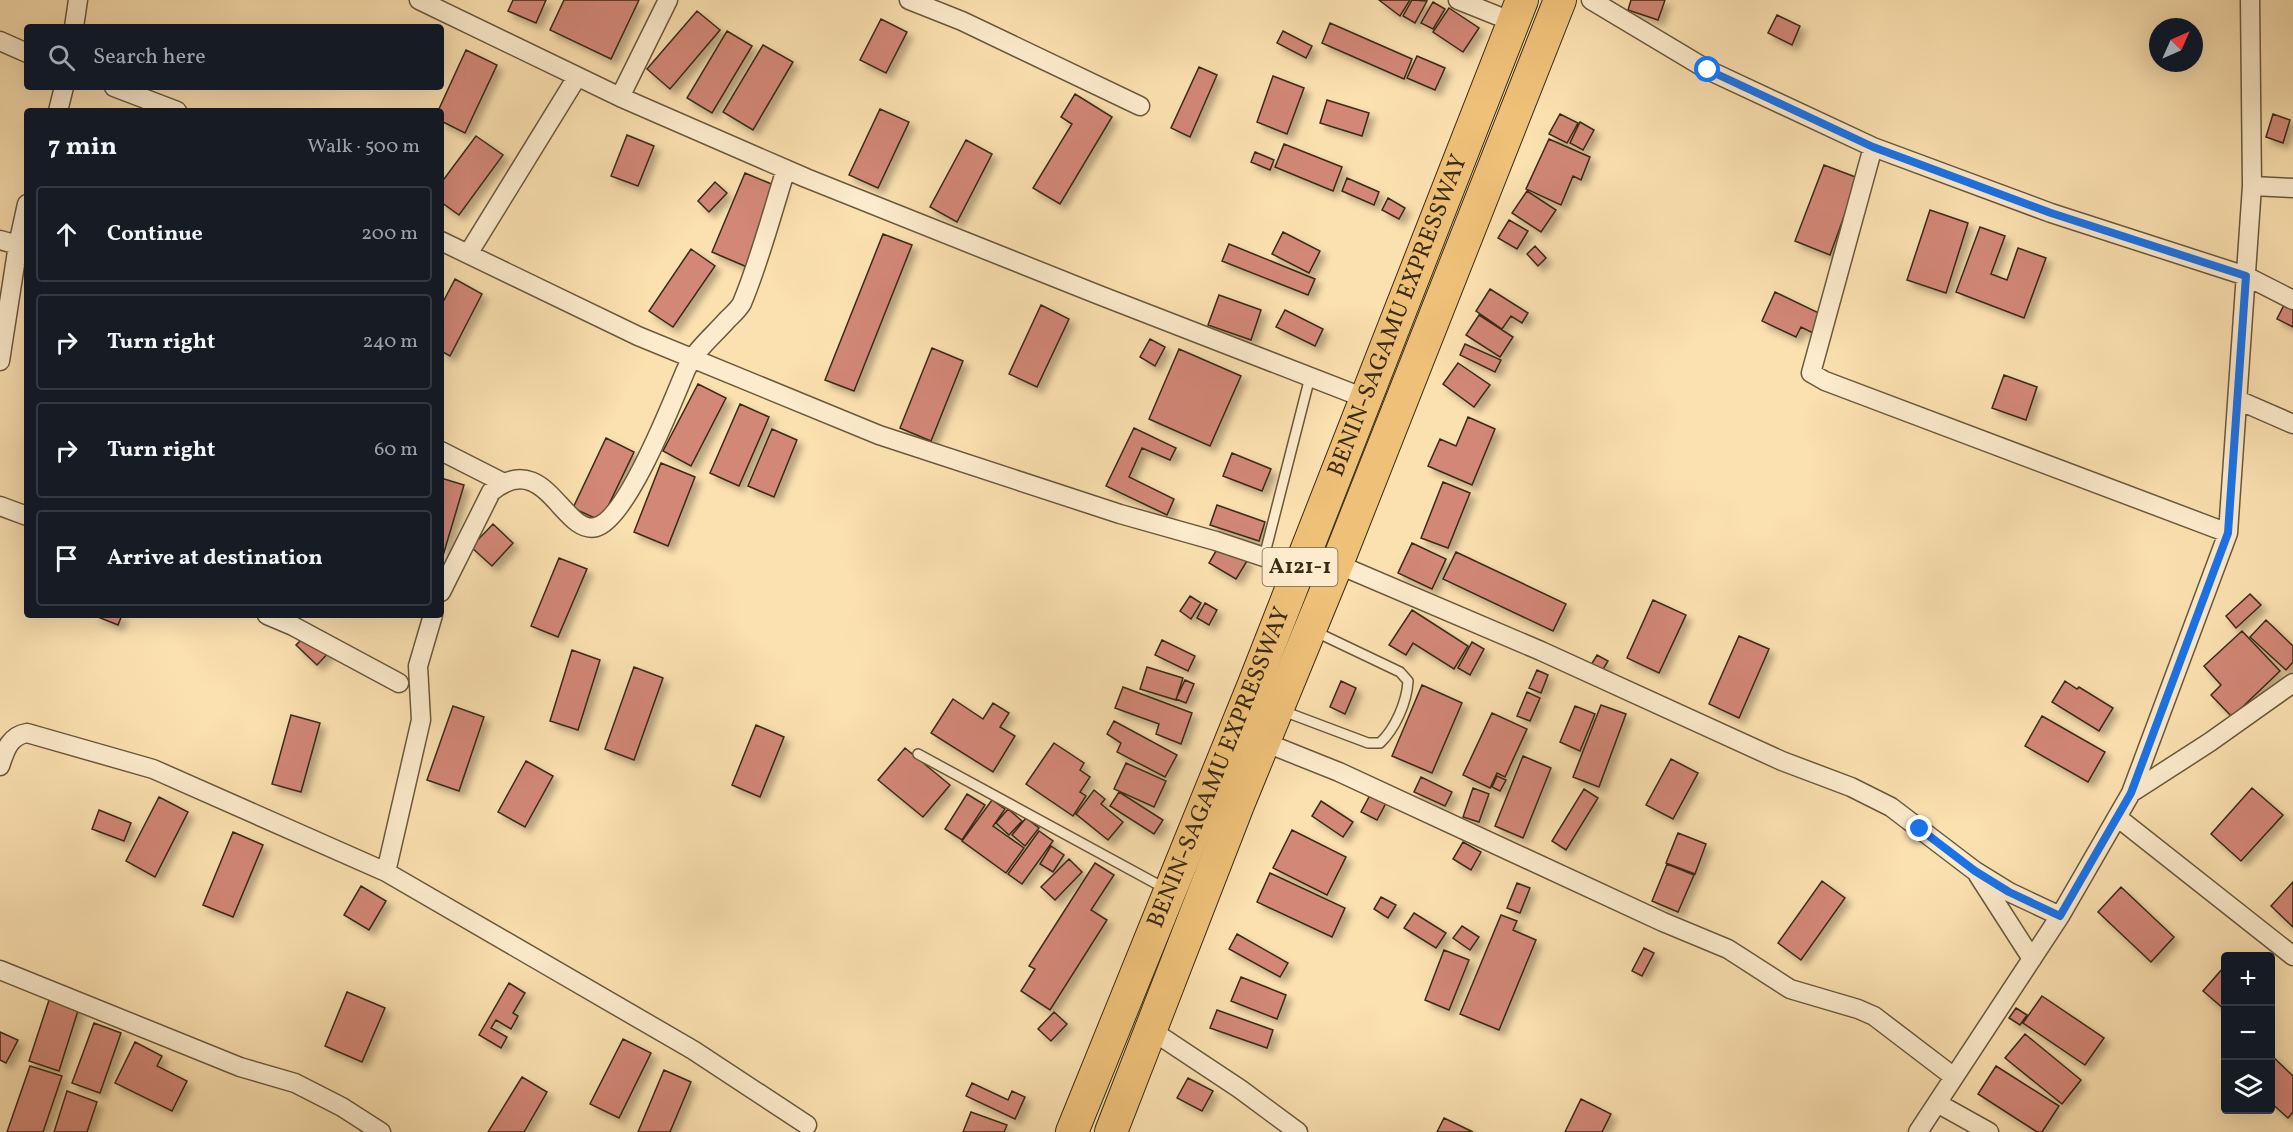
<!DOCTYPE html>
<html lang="en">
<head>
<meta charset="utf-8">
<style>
	:root { --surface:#171b24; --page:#20242c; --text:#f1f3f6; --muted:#9ea1a6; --line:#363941 }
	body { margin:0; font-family:Vollkorn,serif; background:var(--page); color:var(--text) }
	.controls { position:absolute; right:18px; bottom:18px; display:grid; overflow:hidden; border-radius:6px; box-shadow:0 6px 24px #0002 }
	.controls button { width:54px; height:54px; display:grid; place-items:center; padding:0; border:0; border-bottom:2px solid var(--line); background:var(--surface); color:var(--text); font:30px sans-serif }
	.compass { position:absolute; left:2149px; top:18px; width:54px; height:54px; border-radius:50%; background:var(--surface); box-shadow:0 6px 24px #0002; rotate:45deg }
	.stop { position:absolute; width:18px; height:18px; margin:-14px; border:4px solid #1a73e8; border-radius:50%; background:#fff }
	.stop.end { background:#1a73e8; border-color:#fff; box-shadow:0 2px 6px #0008 }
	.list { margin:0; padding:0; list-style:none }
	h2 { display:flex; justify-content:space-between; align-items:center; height:78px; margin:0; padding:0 24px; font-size:26px }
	h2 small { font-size:20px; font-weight:400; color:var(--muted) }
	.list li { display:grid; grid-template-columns:39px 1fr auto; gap:18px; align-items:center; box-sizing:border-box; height:96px; margin:0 12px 12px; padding:0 12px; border:2px solid var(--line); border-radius:6px }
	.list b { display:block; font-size:22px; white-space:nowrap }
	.list em { font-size:20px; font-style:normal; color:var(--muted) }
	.icon { flex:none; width:33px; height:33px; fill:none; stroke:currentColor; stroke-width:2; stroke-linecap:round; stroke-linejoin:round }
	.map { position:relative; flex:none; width:2293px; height:1132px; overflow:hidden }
	.search { position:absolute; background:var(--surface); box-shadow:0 6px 24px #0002; left:24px; top:24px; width:420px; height:66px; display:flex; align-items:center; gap:15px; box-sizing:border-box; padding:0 21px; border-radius:6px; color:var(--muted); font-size:22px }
	.panel { position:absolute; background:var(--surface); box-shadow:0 6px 24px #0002; left:24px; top:108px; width:420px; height:510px; border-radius:6px }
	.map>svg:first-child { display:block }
	.building { fill:#d28777; stroke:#3a2b16; stroke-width:1.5; filter:url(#shadow) }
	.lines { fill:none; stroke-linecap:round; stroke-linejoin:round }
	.service-casing { stroke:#6a583c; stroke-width:12 }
	.minor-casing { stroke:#6a583c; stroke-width:21 }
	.trunk-casing { stroke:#3a2b16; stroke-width:34 }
	.service { stroke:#fcebcc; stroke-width:9 }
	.minor { stroke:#fcebcc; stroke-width:18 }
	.trunk { stroke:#eec078; stroke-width:32 }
	.route { stroke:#1a73e8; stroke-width:8 }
	.labels { text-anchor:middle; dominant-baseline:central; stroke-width:4.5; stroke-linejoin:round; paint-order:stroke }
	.shield { fill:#fcebcc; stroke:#74654d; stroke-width:1.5 }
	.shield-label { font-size:22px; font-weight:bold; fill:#3a2b16 }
	.street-label { font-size:24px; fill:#3a2b16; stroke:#fcebcc }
</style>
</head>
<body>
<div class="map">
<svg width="2293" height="1132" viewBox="0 0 2293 1132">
	<defs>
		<filter id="shadow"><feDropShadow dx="5.5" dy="5.5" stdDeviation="3" flood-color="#0004"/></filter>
	</defs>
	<rect width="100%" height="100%" fill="#fbe0b0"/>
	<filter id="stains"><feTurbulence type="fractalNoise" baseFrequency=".00333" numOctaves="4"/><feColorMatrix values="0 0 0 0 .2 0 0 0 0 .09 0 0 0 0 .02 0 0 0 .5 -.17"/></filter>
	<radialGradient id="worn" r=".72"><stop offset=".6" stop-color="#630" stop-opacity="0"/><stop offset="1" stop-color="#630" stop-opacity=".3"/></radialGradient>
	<path class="building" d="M513,0H546L536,23L508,11Z
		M564,0H639L611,59L550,30Z
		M1379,0H1410L1400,16Z
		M1412,0L1427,1L1415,23L1403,16Z
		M1631,0H1665L1658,20L1628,10Z
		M1433,2L1445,9L1433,29L1421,23Z
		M1449,8L1479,28L1463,52L1433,32Z
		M697,11L720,30L670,89L647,69Z
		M1777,15L1800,26L1792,45L1768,33Z
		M881,19L907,32L886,73L860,60Z
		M1330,23L1412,59L1404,79L1322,43Z
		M727,31L752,46L712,113L687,98Z
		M1283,31L1312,46L1306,58L1277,43Z
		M763,45L793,62L753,130L723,112Z
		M466,50L497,65L465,133L441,121V111H438Z
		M1417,56L1445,68L1435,90L1407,78Z
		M1199,67L1217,75L1190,137L1171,128Z
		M1273,76L1304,88L1287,134L1257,122Z
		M1075,94L1112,117L1060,204L1033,188L1072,124L1061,117Z
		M1327,100L1369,113L1362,136L1320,123Z
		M880,109L909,122L878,188L849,175Z
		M1560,114L1578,123L1567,143L1549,134Z
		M2273,114L2290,120L2283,143L2266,137Z
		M1580,122L1594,130L1583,150L1570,143Z
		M627,135L654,146L638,186L611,176Z
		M476,136L503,155L459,215L441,202V183Z
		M1549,139L1590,157L1581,180L1573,176L1561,205L1526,189Z
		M966,140L992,154L957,222L930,207Z
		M1284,144L1342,167L1333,191L1275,167Z
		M1255,152L1274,160L1270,170L1251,162Z
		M1824,165L1858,178L1830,255L1795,241Z
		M745,173L781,188L747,267L712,252Z
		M1347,178L1379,192L1374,205L1342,191Z
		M715,182L727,193L709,212L698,201Z
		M1527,191L1556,210L1541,232L1512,213Z
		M1388,198L1405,208L1399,219L1382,210Z
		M1930,210L1968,223L1946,293L1907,280Z
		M1509,220L1528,231L1517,249L1498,238Z
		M1980,227L2005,236L1991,274L2007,280L2018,248L2046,258L2024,318L1956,292Z
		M1283,232L1320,251L1309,273L1272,254Z
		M883,234L912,245L854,391L825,380Z
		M1229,244L1315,279L1308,295L1222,261Z
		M1535,246L1546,258L1538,266L1527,254Z
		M691,249L715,266L673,327L649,311Z
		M455,279L482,294L450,356L441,351V306Z
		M1490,289L1528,313L1522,323L1511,316L1502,329L1476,311Z
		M2292,289L2293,290V327L2277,319Z
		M1775,292L1823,315L1815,334L1801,327L1796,337L1762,321Z
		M1219,295L1261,310L1251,340L1208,325Z
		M1041,305L1069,319L1037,387L1009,374Z
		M1285,310L1323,329L1315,346L1276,327Z
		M1479,315L1513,337L1500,357L1466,335Z
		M1150,339L1165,347L1155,366L1140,357Z
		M1465,344L1501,360L1495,372L1460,355Z
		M932,348L963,361L931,441L900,428Z
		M1179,349L1241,376L1210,446L1149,419Z
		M1458,363L1490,385L1474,407L1443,384Z
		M2004,375L2037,387L2026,420L1992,408Z
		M698,384L726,398L691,466L663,451Z
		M740,404L769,417L739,486L710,473Z
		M1468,417L1495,429L1472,485L1428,466L1440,439L1456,446Z
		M1134,428L1176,448L1170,460L1142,448L1129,477L1174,499L1167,515L1106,486Z
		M772,429L797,440L774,497L748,486Z
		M606,438L634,452L601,521L573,508Z
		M1232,453L1271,469L1262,491L1223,476Z
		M661,463L695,477L668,546L634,532Z
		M441,478L464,485L442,559L441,558Z
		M1443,482L1470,493L1448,548L1421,538Z
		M1217,505L1265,522L1259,541L1210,525Z
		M493,524L513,543L492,566L471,547Z
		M1412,543L1446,559L1432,589L1398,573Z
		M1220,544L1247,561L1236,579L1209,563Z
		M1456,552L1566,604L1553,631L1443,579Z
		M559,558L587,569L558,637L531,626Z
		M2250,594L2261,605L2236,628L2226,616Z
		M1190,596L1201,603L1191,619L1180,611Z
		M1653,600L1686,615L1659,673L1627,658Z
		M1205,603L1217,610L1209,625L1197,618Z
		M1412,610L1468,646L1454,669L1413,643L1406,655L1389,645Z
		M93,615H122L118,625Z
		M2266,620L2293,646V662L2286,670L2250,637Z
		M312,629L332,649L317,665L296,645Z
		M2242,631L2280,671L2232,717L2211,695L2221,685L2204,666Z
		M1739,636L1769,649L1739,718L1709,704Z
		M1162,640L1195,656L1188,671L1155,655Z
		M1472,642L1484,649L1470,675L1458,668Z
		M572,650L600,660L578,730L550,721Z
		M1597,655L1608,661L1602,671L1591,665Z
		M634,667L663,678L634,760L605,749Z
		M1147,667L1183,678L1176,700L1140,689Z
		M1537,670L1548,675L1541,693L1529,688Z
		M1185,680L1194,684L1186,703L1176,699Z
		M1341,681L1356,688L1345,714L1330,707Z
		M2065,681L2077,689L2079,687L2113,708L2099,731L2052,702Z
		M1422,685L1462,703L1432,773L1392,756Z
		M1123,687L1192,713L1181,744L1156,734L1159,724L1115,708Z
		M1527,692L1540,698L1530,721L1517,716Z
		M953,699L983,719L993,703L1009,713L1000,727L1015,736L993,772L931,733Z
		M1601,705L1626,714L1599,787L1573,777Z
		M453,706L484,717L459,791L427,780Z
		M1575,706L1595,714L1580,751L1560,742Z
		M1492,713L1527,729L1505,777L1497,773L1490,788L1463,775Z
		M291,715L320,723L301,792L272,784Z
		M2042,716L2105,752L2088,782L2025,746Z
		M1114,721L1177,755L1165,777L1117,752L1121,743L1107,734Z
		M756,725L784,737L760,797L732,785Z
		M1054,743L1084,763L1080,770L1090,777L1080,792L1086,796L1073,816L1026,784Z
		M905,748L950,785L923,817L878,780Z
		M1523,756L1551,768L1523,838L1495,826Z
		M1671,759L1698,773L1673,819L1646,805Z
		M526,761L553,776L525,827L498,812Z
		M1126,763L1166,781L1154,807L1114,789Z
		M1497,776L1506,780L1500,791L1492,787Z
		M1421,777L1452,792L1445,806L1414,792Z
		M1473,788L1489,794L1479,822L1463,817Z
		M2252,788L2283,815L2241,861L2211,834Z
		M1584,789L1598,798L1566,850L1552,841Z
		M1094,790L1105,799L1101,804L1123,822L1108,840L1076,814Z
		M1119,792L1163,820L1154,834L1110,806Z
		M967,794L985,805L962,840L945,829Z
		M1370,795L1386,803L1377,820L1361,812Z
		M159,797L188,812L155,877L126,861Z
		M992,800L1005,809L993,826L1024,848L1006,873L962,841Z
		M1321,801L1353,822L1343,837L1312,816Z
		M1008,809L1022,821L1009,835L996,823Z
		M99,810L131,823L124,841L92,829Z
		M1026,818L1039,828L1025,846L1012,835Z
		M1292,830L1346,857L1327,895L1273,868Z
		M1039,831L1053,841L1022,884L1008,874Z
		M233,832L263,845L233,917L203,905Z
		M1678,833L1706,844L1695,874L1666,863Z
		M1463,842L1481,852L1471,870L1453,859Z
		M1051,846L1064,855L1053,872L1040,864Z
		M1069,859L1082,872L1055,900L1041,887Z
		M1095,863L1114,875L1091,910L1107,920L1050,1010L1021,991L1035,969L1029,966Z
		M1667,864L1694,875L1678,912L1652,901Z
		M1270,873L1345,908L1332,937L1257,902Z
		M1822,881L1845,898L1801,960L1778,943Z
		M2293,882V927L2271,906Z
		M1517,883L1530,888L1520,913L1507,908Z
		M361,886L386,901L369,930L344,915Z
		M2121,887L2174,937L2151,962L2098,912Z
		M1381,897L1396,905L1388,918L1374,909Z
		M1414,913L1446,933L1436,948L1404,928Z
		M1501,915L1517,921L1513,930L1536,940L1499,1030L1460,1014Z
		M1462,926L1479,937L1470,950L1453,938Z
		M1237,934L1288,963L1280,977L1229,949Z
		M1644,948L1654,953L1642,976L1632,971Z
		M1444,950L1469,960L1449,1010L1425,1000Z
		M2224,967L2226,1007L2224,1009L2203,991Z
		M1241,977L1286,995L1277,1019L1231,1001Z
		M509,983L525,993L513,1013L518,1016L511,1029L496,1020L491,1028L507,1037L501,1048L479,1035Z
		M53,988L82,998L59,1071L29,1061Z
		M347,992L385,1008L362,1062L325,1046Z
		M2042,996L2104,1038L2085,1065L2023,1023Z
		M2016,1008L2027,1015L2020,1025L2009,1018Z
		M1217,1010L1273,1030L1267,1048L1210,1028Z
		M1054,1012L1067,1024L1051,1041L1038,1029Z
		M94,1023L121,1033L100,1093L72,1083Z
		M0,1032L18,1040L6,1063L0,1060Z
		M2025,1034L2081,1080L2062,1104L2005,1058Z
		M623,1039L651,1053L619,1118L590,1104Z
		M135,1042L162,1056L157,1066L187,1081L172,1111L115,1083Z
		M2270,1054L2293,1076V1112L2288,1118L2270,1102Z
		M30,1066L62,1076L43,1132H7Z
		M1996,1066L2059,1106L2042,1132H2037L1978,1094Z
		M664,1070L691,1082L670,1132H638Z
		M522,1077L547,1092L524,1132H488Z
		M1188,1078L1213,1091L1202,1111L1177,1098Z
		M972,1083L1008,1100L1012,1091L1025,1097L1015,1119L966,1096Z
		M67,1091L97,1102L87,1132H54Z
		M1581,1099L1611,1114L1602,1132H1565Z
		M971,1112L1007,1125L1004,1132H963Z
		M1444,1118L1473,1132H1437Z"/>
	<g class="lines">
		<defs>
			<path id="service" d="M1264,557L1310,377
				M1283,711L1368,743H1380C1395,729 1407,702 1408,681L1400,672L1314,631
				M918,754L1166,889"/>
			<path id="minor" d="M419,0L620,97L806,178L1099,295L1367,399
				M909,0L962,21L1140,106
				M1458,0L1513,22
				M1591,0L1708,70L1873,147L2051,213L2246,276L2293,300
				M74,27L78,0
				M0,41L27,53
				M114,87L177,111
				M620,97L668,0
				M58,111L64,87
				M1873,147L1811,373L1825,381L2228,533
				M2252,186L2293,188
				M0,240L18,245L19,257
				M441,241L638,336L879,435L1120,514L1216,541L1300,569
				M468,254L577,77
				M0,361L18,245L27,204
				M2238,400L2293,424
				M441,451L502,482
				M0,506L27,516
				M1337,564L1541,651L1782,761L1851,787L1891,807L1975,871L2009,892L2060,916
				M441,592L491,492C545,447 563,536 596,527C627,519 672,403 685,372C694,351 712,337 727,320C732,315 739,309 742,303C760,260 772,213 786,169
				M267,615L293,626L399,683
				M1264,742L1339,772L1663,922L1728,949L1790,989L1858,1009L1874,1016L1954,1077
				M0,766C5,751 9,736 27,733L153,769L386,872L421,720L418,666L433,615
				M2131,793L2210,742L2293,683
				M2117,817L2293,956
				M386,872L693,1050L807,1125
				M1978,875L2032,959
				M0,970L240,1067L295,1083L342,1107L381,1132
				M1151,1030L1240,1089L1298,1132
				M1937,1103L1989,1132
				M1918,1132L2060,916L2131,793L2228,533L2252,186L2250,0"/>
			<g id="trunk">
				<path id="s1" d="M1072,1132L1254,684L1522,0"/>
				<path d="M1111,1132L1238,805L1337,564L1560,0"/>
			</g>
		</defs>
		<use href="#service" class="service-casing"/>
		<use href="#minor" class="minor-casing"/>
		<use href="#trunk" class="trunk-casing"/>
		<use href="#service" class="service"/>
		<use href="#minor" class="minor"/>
		<use href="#trunk" class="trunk"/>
	</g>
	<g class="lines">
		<path class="route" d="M1708,70L1873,147L2051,213L2246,276L2228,533L2131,793L2060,916L2009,892L1975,871L1920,829"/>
	</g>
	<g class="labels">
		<rect class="shield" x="1262.5" y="548" width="75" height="38" rx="4.5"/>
		<g class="shield-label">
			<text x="1300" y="567">A121-1</text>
		</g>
		<g class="street-label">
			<text stroke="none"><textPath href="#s1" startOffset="879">BENIN-SAGAMU EXPRESSWAY</textPath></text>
			<text stroke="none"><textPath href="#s1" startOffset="393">BENIN-SAGAMU EXPRESSWAY</textPath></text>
		</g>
	</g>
	<rect width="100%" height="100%" filter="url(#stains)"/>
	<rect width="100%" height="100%" fill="url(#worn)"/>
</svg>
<div class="controls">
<button>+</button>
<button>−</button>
<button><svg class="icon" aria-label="layers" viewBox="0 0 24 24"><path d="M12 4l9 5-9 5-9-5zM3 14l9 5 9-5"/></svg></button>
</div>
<svg class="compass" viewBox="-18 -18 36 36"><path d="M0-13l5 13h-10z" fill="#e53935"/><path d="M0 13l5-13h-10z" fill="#9ea1a6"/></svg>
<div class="stop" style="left:1708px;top:70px"></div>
<div class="stop end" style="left:1920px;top:829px"></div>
<div class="search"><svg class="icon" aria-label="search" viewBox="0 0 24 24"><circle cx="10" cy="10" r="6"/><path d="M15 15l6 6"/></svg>Search here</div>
<section class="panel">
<h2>7 min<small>Walk · 500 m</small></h2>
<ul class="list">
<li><svg class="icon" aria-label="ahead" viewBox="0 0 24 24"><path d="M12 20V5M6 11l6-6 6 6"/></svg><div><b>Continue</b></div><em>200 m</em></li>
<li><svg class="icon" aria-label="right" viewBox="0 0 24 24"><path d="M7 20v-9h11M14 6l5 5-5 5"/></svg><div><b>Turn right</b></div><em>240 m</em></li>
<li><svg class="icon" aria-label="right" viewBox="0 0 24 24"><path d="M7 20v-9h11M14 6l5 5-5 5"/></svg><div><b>Turn right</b></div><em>60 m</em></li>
<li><svg class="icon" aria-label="arrive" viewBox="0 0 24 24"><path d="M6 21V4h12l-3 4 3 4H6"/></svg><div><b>Arrive at destination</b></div></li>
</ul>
</section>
</div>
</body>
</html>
